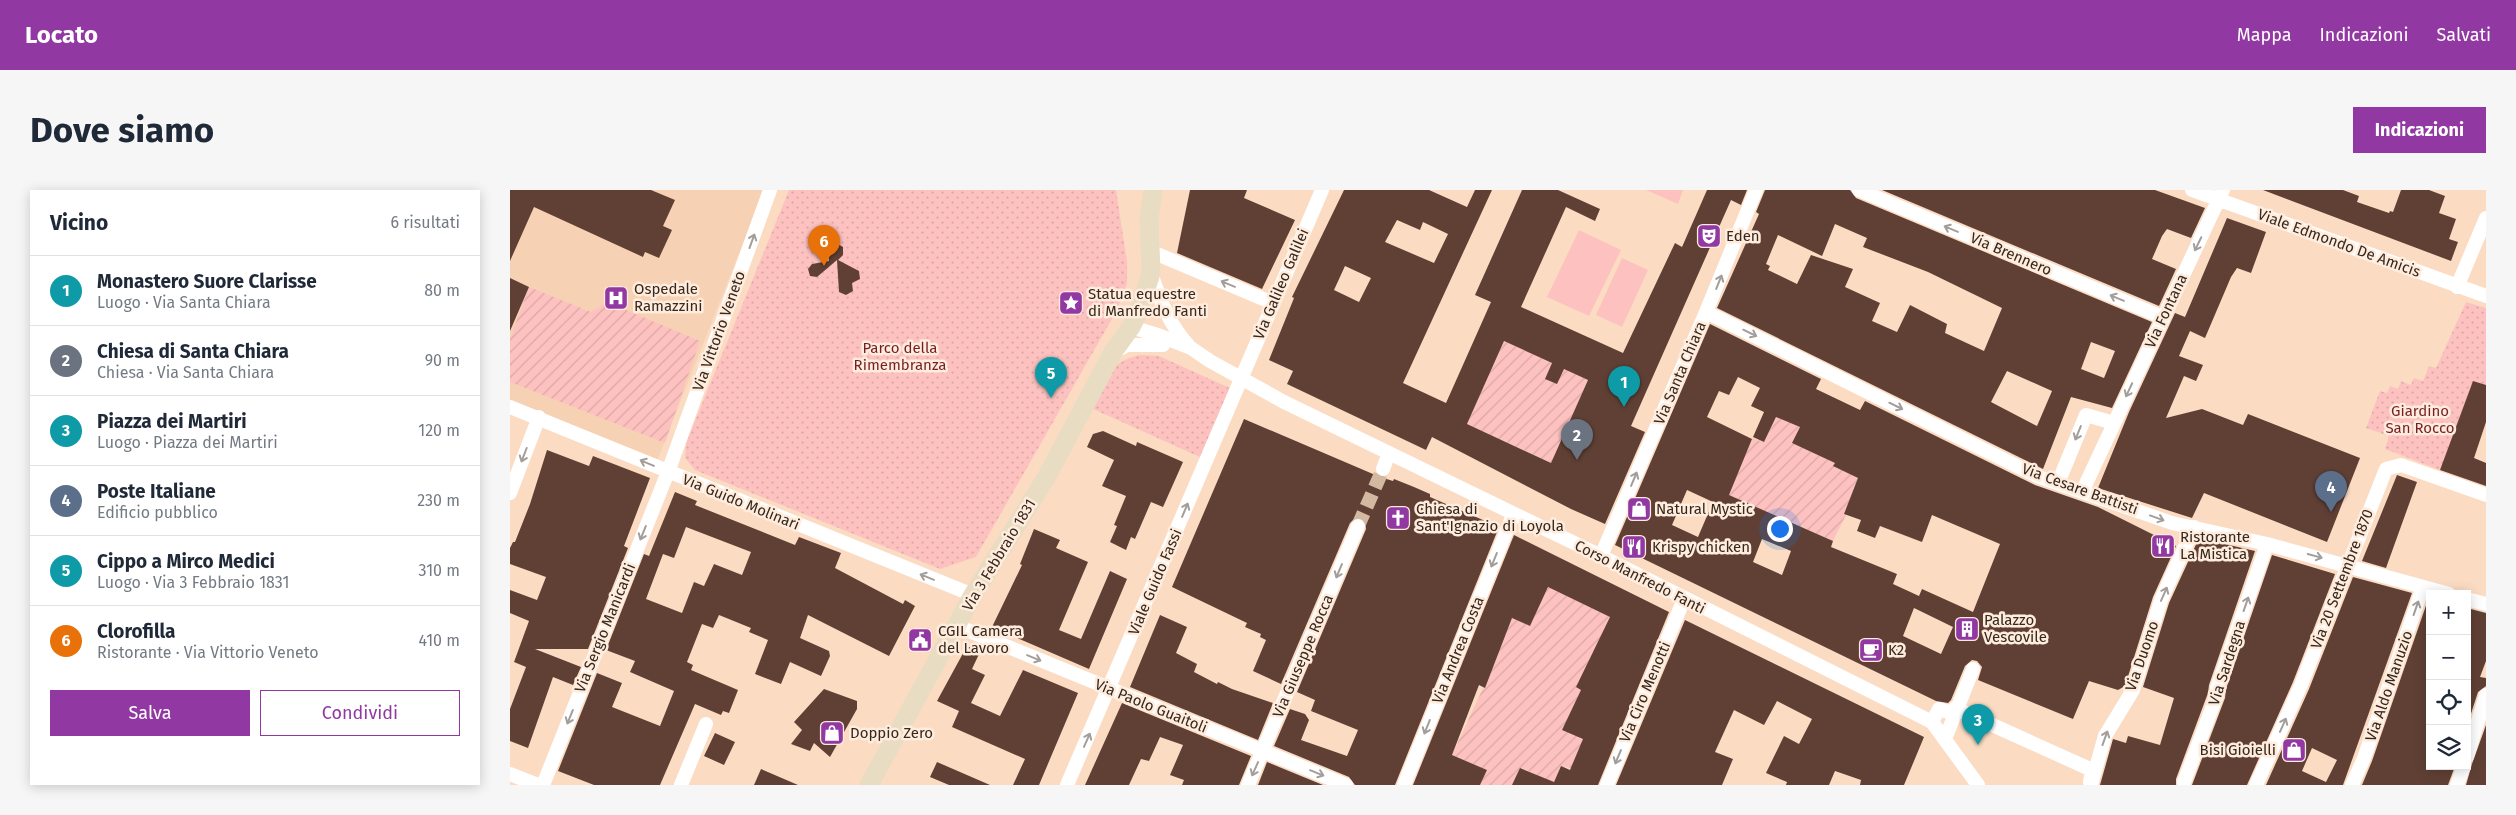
<!DOCTYPE html>
<html lang="it">
<head>
<meta charset="utf-8">
<style>
	:root { --surface:#fff; --page:#f6f6f7; --text:#1f2937; --muted:#747a83; --line:#e0e1e3; --accent:#9238a3 }
	body { margin:0; font-family:"Fira Sans",sans-serif; background:var(--page); color:var(--text) }
	.controls { position:absolute; right:15px; bottom:15px; display:grid; overflow:hidden; border-radius:0px; box-shadow:0 2px 12px #0003 }
	.controls button { width:45px; height:45px; display:grid; place-items:center; padding:0; border:0; border-bottom:1px solid var(--line); background:var(--surface); color:var(--text); font:25px sans-serif }
	.you { position:absolute; left:1269px; top:338px; width:18px; height:18px; margin:-12px; border:4px solid #fff; border-radius:50%; background:#1a73e8; box-shadow:0 0 0 8px #1a73e833 }
	.badge { display:grid; place-items:center; width:32px; height:32px; border-radius:50%; background:var(--accent); color:#fff; font-size:16px; font-weight:700 }
	.pin { position:absolute; translate:-50% -41px; filter:drop-shadow(0 1px 2px #0008) }
	.pin::after { content:''; position:absolute; top:26px; width:18px; height:15px; background:inherit; clip-path:polygon(0 0,100% 0,50% 100%) }
	.list { margin:0; padding:0; list-style:none }
	h2 { display:flex; justify-content:space-between; align-items:center; height:65px; margin:0; padding:0 20px; font-size:21px }
	h2 small { font-size:16px; font-weight:400; color:var(--muted) }
	.list li { display:grid; grid-template-columns:32px 1fr auto; gap:15px; align-items:center; box-sizing:border-box; height:70px; padding:0 20px; border-top:1px solid var(--line) }
	.list b { display:block; font-size:19px; white-space:nowrap }
	.list p { margin:0; font-size:16px; white-space:nowrap; color:var(--muted) }
	.list em { font-size:16px; font-style:normal; color:var(--muted) }
	.actions { display:flex; gap:10px; padding:15px 20px }
	.actions a { flex:1; padding:11px 0; border:1px solid var(--accent); border-radius:0px; text-align:center; font-size:18px; color:var(--accent) }
	.actions .main { background:var(--accent); color:#fff }
	.icon { flex:none; width:28px; height:28px; fill:none; stroke:currentColor; stroke-width:2; stroke-linecap:round; stroke-linejoin:round }
	.map { position:relative; flex:none; width:1976px; height:595px; overflow:hidden; border-radius:0px }
	header { display:flex; align-items:center; gap:30px; box-sizing:border-box; height:70px; padding:0 25px; background:var(--accent); color:#fff }
	header strong { font-size:24px }
	nav { display:flex; gap:28px; margin-inline-start:auto; font-size:18px }
	.intro { display:flex; align-items:center; justify-content:space-between; box-sizing:border-box; height:120px; padding:0 30px }
	h1 { margin:0; font-size:35px }
	.button { padding:12px 22px; border-radius:0px; background:var(--accent); color:#fff; font-size:18px; font-weight:700 }
	main { display:flex; gap:30px; padding:0 30px }
	aside { flex:1; background:var(--surface); border-radius:0px; box-shadow:0 2px 12px #0003 }
	.map>svg:first-child { display:block }
	.built { fill:#f7d1b3 }
	.grass { fill:url(#grass-dots) }
	.garden { fill:url(#garden-furrows) }
	.pitch { fill:#fdc2c0 }
	.building { fill:#604035; fill-rule:evenodd }
	.lines { fill:none; stroke-linecap:round; stroke-linejoin:round }
	.street-tunnel { stroke:#d3b8a2; stroke-width:14; stroke-dasharray:14 7; stroke-linecap:butt }
	.street { stroke:#fff; stroke-width:14 }
	.secondary { stroke:#e8dcc3; stroke-width:19 }
	.oneway { stroke:#a49e9a }
	.labels { text-anchor:middle; dominant-baseline:central; stroke-width:5; stroke-linejoin:round; paint-order:stroke }
	.poi-label { font-size:15px; fill:#34281f; stroke:#ffecdc; text-anchor:start }
	.street-label { font-size:15px; fill:#34281f; stroke:#ffecdc }
	.park-label { font-size:15px; fill:#751f25; stroke:#ffecdc }
</style>
</head>
<body>
<header>
<strong>Locato</strong>
<nav><a>Mappa</a><a>Indicazioni</a><a>Salvati</a></nav>
</header>
<div class="intro"><h1>Dove siamo</h1><a class="button">Indicazioni</a></div>
<main>
<aside>
<h2>Vicino<small>6 risultati</small></h2>
<ul class="list">
<li><span class="badge" style="background:#0f9aa8">1</span><div><b>Monastero Suore Clarisse</b><p>Luogo · Via Santa Chiara</p></div><em>80 m</em></li>
<li><span class="badge" style="background:#6b7280">2</span><div><b>Chiesa di Santa Chiara</b><p>Chiesa · Via Santa Chiara</p></div><em>90 m</em></li>
<li><span class="badge" style="background:#0f9aa8">3</span><div><b>Piazza dei Martiri</b><p>Luogo · Piazza dei Martiri</p></div><em>120 m</em></li>
<li><span class="badge" style="background:#5c6f8a">4</span><div><b>Poste Italiane</b><p>Edificio pubblico</p></div><em>230 m</em></li>
<li><span class="badge" style="background:#0f9aa8">5</span><div><b>Cippo a Mirco Medici</b><p>Luogo · Via 3 Febbraio 1831</p></div><em>310 m</em></li>
<li><span class="badge" style="background:#e8710a">6</span><div><b>Clorofilla</b><p>Ristorante · Via Vittorio Veneto</p></div><em>410 m</em></li>
</ul>
<div class="actions"><a class="main">Salva</a><a>Condividi</a></div>
</aside>
<div class="map">
<svg width="1976" height="595" viewBox="0 0 1976 595">
	<defs>
		<pattern id="grass-dots" width="8" height="8" patternUnits="userSpaceOnUse" patternTransform="scale(1.25)"><rect width="8" height="8" fill="#fdc2c0"/><path d="M2 2h.1M6 6h.1" fill="none" stroke="#d9a7a5" stroke-width="1.8" stroke-linecap="round"/></pattern>
		<pattern id="garden-furrows" width="10" height="10" patternUnits="userSpaceOnUse" patternTransform="scale(1.25)"><rect width="10" height="10" fill="#fdc2c0"/><path d="M-1 1l2-2M0 10L10 0M9 11l2-2" fill="none" stroke="#d9a7a5"/></pattern>
	</defs>
	<rect width="100%" height="100%" fill="#fbdcc3"/>
	<path class="built" d="M0,0H254L147,271L0,215Z"/>
	<path class="grass" d="M279,0H606L617,72V93L607,120L466,367L430,379L185,280L175,268L176,253Z
		M1956,112L1976,118V195L1930,280L1875,259L1879,246L1856,238L1870,201L1877,203L1880,196L1888,199L1891,191L1901,195L1904,188L1913,191L1919,176L1926,178Z
		M630,165L649,166L722,199L692,268L581,218C595,191 597,172 630,165Z"/>
	<path class="garden" d="M19,97L81,122L97,112L190,151L155,253L0,192V149Z
		M994,151L1078,190L1041,273L957,234Z
		M1267,226L1290,237L1283,253L1325,273L1353,291L1323,351L1219,305L1242,248L1254,252Z
		M1038,397L1100,427L1105,519L1061,578L1051,576L1043,593L1012,578L1003,595H970L977,580L942,565L986,470L981,447L993,424L1020,436Z"/>
	<path class="pitch" d="M1136,0H1173L1168,14Z
		M1069,40L1111,60L1079,126L1037,107Z
		M1112,68L1138,80L1112,137L1086,125Z"/>
	<path class="building" d="M0,0H141L165,10L153,36L162,40L149,68L135,62L133,67L24,17L0,71Z
		M680,0H737L734,8L785,30L752,99L667,63Z
		M834,0H919L957,17L965,0H982L893,193L936,213L981,112L965,105L1012,0H1048L1090,19L1085,31L1056,17L1011,117L1113,163L1165,53L1172,57L1197,0H1237L1231,15L1221,10L1121,236L1135,242L1095,334L1061,319L922,247L916,260L777,194L783,181L759,170L784,108L782,107ZM887,30L910,40L913,32L938,44L924,73L875,52ZM835,76L861,88L849,112L824,100ZM994,151L1042,173L1035,189L1047,194L1054,179L1078,190L1041,273L957,234Z
		M1255,0H1340L1346,8L1642,132L1602,218L1561,207L1533,279L1207,118L1249,24L1246,22ZM1325,34L1357,48L1353,57L1418,82L1492,118L1474,161L1435,143L1437,134L1400,115L1387,142L1362,131L1370,113L1335,97L1343,79L1301,65L1287,94L1258,80L1260,76L1256,74L1268,45L1312,66ZM1581,152L1605,161L1594,188L1571,179ZM1497,181L1542,201L1527,236L1481,212Z
		M1372,0H1645L1695,18L1681,48L1657,39L1652,46L1642,69L1666,79L1649,116Z
		M1753,0H1833L1849,6L1847,12L1879,23L1880,21L1883,22L1891,0H1919L1935,6L1929,23L1946,29L1939,49L1948,52L1941,71Z
		M1717,28L1756,42L1741,83L1727,78L1721,87L1695,148L1680,141L1669,166L1693,175L1686,191L1674,186L1656,228L1692,219L1733,235L1738,224L1850,268L1817,352L1694,303L1682,328L1588,298L1619,222L1665,123L1675,127Z
		M326,53L333,57V65L328,70L349,81L350,89L342,93L343,101L336,105L329,102L327,70L307,87L300,86L298,79L302,74L319,71V57Z
		M0,88L19,97L0,141Z
		M1200,134L1311,189L1306,199L1350,220L1355,211L1525,295L1588,317L1666,356L1643,407L1615,496L1608,500L1579,491L1563,529L1468,490L1472,477L1467,471L1462,470L1455,476L1441,510L1438,513L1426,511L1105,355ZM1228,187L1250,198L1241,216L1254,222L1243,247L1254,252L1266,227L1290,237L1282,253L1325,273L1323,276L1348,288L1334,324L1351,330L1347,341L1365,348L1370,336L1412,352L1422,325L1490,354L1463,422L1412,399L1409,406L1383,394L1387,384L1321,357L1323,351L1219,305L1242,249L1197,227L1209,201L1219,205ZM1177,300L1203,312L1188,347L1162,335ZM1252,349L1281,361L1272,385L1243,372ZM1404,418L1443,437L1431,464L1393,446Z
		M1963,191L1976,195V232L1964,268L1976,273V296L1930,280Z
		M734,229L870,287L883,291L884,289L904,297L920,304V307L989,337L885,595H845L839,587L764,556L780,519L795,524L799,530L791,550L837,566L848,540L801,521L805,510L787,502L856,339L855,330L846,327L840,333L771,494L743,481L756,450L750,447L751,444L735,437L737,433L662,397Z
		M593,241L626,256L627,252L673,272L653,317L641,312L625,349L621,347L616,360L600,352L607,336L604,335L616,306L592,296L604,270L577,257L583,244Z
		M37,260L79,276L83,266L140,288L114,356L118,358L78,459H25L71,477L63,495L43,487L18,558L0,551V519L16,477L4,472L19,431L0,423V400L27,410L36,387L0,374V358L3,352H5L20,314Z
		M1887,285L1907,292L1876,378L1852,371Z
		M165,302L187,311L185,315L285,355L289,347L331,363L325,378L393,414L395,410L405,416L379,466L298,425L290,448L319,461L320,466L311,486L280,472L271,494L245,484L258,450L239,442L241,438L209,425L203,438L192,434L177,472L183,475L181,480L228,500L219,523L213,521L211,525L185,514L150,595H84L48,581L87,483L112,493L102,517L150,536L164,501L120,482L125,471L96,460L134,364L139,366ZM176,337L241,362L232,385L204,374L194,396L184,392L172,423L136,409L153,364L164,368Z
		M524,339L550,350L546,358L578,372L549,440L571,449L600,381L617,389L579,479L482,437L512,375L510,374Z
		M1004,345L1159,422L1088,595H1002L1010,578L1044,592L1051,576L1060,580L1073,549L1052,540L1071,500L1066,497L1100,427L1038,397L1020,436L1002,428L975,498L969,495L942,565L977,580L970,595H903Z
		M1689,348L1745,361L1699,495L1698,503L1666,589V595H1590L1603,549L1616,553L1618,546L1650,555L1664,508L1633,497L1659,413Z
		M1762,365L1825,384L1783,492L1737,595H1682L1715,508L1716,499Z
		M1843,387L1902,403L1833,595H1756L1799,499ZM1802,558L1827,570L1816,592L1792,581Z
		M1919,407L1920,576H1945L1938,595H1852L1862,571Z
		M1957,418L1976,423V471L1970,487L1976,488V496L1968,502L1957,536Z
		M650,425L677,437L666,463L687,474L684,482L707,494L708,492L722,499L763,513L748,550L620,497Z
		M1175,430L1414,547L1394,595H1350L1351,590L1325,581L1319,595H1276L1277,592L1256,583L1274,546L1289,554L1302,529L1267,511L1254,535L1224,520L1205,562L1223,569L1212,595H1106Z
		M457,456L470,462L462,479L475,485L461,513L490,526L513,480L568,503L529,595H503L515,569L442,537L449,521L427,511Z
		M314,499L347,511V519L320,567L304,553L300,561L281,554L292,540L284,532Z
		M612,513L741,566L729,595H672L674,590L660,585L673,555L650,547L639,571L631,569L619,595H575Z
		M1976,535V595H1956L1962,574Z
		M205,543L225,552L214,575L194,566Z
		M427,572L480,595H439L420,587Z
		M757,572L813,595H748Z
		M251,579L288,595H244Z"/>
	<g class="lines">
		<path class="street-tunnel" d="M848,336L873,279"/>
		<path class="street" d="M1349,0L1652,127
			M1682,0L1976,106
			M640,61L763,113
			M641,83C650,110 659,134 678,155
			M1947,97L1976,28
			M1196,122L1529,287L1662,333L1757,354L1939,404
			M621,137L648,145L681,158L700,171L774,212L1091,366L1422,532L1468,595
			M604,162L617,155H653
			M0,217L463,405
			M873,279L879,263
			M1548,293L1576,225L1604,233
			M1573,300L1713,0
			M0,303L29,227
			M1091,366L1196,122L1246,0
			M1957,409L1976,414
			M447,436L836,595
			M1422,532L1429,519L1442,523L1445,518L1582,580L1580,592
			M1435,549L1463,479
			M1957,567L1976,505
			M0,584L28,595
			M1674,592L1707,505V498L1757,354
			M33,595L158,282L260,0
			M171,595L196,534
			M557,595L812,0
			M738,595L848,336
			M894,595L1003,325
			M1097,595L1174,409
			M1581,595L1595,546L1623,500L1651,410L1684,337
			M1746,595L1791,495L1876,279L1891,275L1976,305
			M1842,595L1854,568L1913,397
			M1947,595L1954,576"/>
		<path class="secondary" d="M359,595L463,405L536,288L603,162L621,137L629,121L641,83L639,30L643,0"/>
	</g>
	<defs><path id="oneway-shaft" d="M-6 0H5M1.5-3L5.5 0L1.5 3" fill="none" stroke-width="1.6" stroke-linecap="round" stroke-linejoin="round" transform="scale(1.25)"/></defs>
	<g class="oneway">
		<use href="#oneway-shaft" transform="translate(1441 39) rotate(-157)"/>
		<use href="#oneway-shaft" transform="translate(242 51) rotate(-70)"/>
		<use href="#oneway-shaft" transform="translate(1688 54) rotate(116)"/>
		<use href="#oneway-shaft" transform="translate(1209 92) rotate(-68)"/>
		<use href="#oneway-shaft" transform="translate(718 94) rotate(-157)"/>
		<use href="#oneway-shaft" transform="translate(1607 108) rotate(-157)"/>
		<use href="#oneway-shaft" transform="translate(1240 143) rotate(26)"/>
		<use href="#oneway-shaft" transform="translate(1619 200) rotate(115)"/>
		<use href="#oneway-shaft" transform="translate(1386 216) rotate(26)"/>
		<use href="#oneway-shaft" transform="translate(1568 243) rotate(112)"/>
		<use href="#oneway-shaft" transform="translate(14 265) rotate(111)"/>
		<use href="#oneway-shaft" transform="translate(137 273) rotate(-157)"/>
		<use href="#oneway-shaft" transform="translate(1124 289) rotate(-67)"/>
		<use href="#oneway-shaft" transform="translate(675 320) rotate(-67)"/>
		<use href="#oneway-shaft" transform="translate(1647 328) rotate(20)"/>
		<use href="#oneway-shaft" transform="translate(133 343) rotate(112)"/>
		<use href="#oneway-shaft" transform="translate(1805 366) rotate(15)"/>
		<use href="#oneway-shaft" transform="translate(984 370) rotate(112)"/>
		<use href="#oneway-shaft" transform="translate(829 381) rotate(113)"/>
		<use href="#oneway-shaft" transform="translate(417 387) rotate(-158)"/>
		<use href="#oneway-shaft" transform="translate(1654 404) rotate(-66)"/>
		<use href="#oneway-shaft" transform="translate(1736 414) rotate(-71)"/>
		<use href="#oneway-shaft" transform="translate(1906 418) rotate(-71)"/>
		<use href="#oneway-shaft" transform="translate(524 468) rotate(22)"/>
		<use href="#oneway-shaft" transform="translate(60 527) rotate(112)"/>
		<use href="#oneway-shaft" transform="translate(1773 535) rotate(-66)"/>
		<use href="#oneway-shaft" transform="translate(917 537) rotate(112)"/>
		<use href="#oneway-shaft" transform="translate(1595 548) rotate(-70)"/>
		<use href="#oneway-shaft" transform="translate(577 550) rotate(-66)"/>
		<use href="#oneway-shaft" transform="translate(1108 567) rotate(113)"/>
		<use href="#oneway-shaft" transform="translate(745 579) rotate(114)"/>
		<use href="#oneway-shaft" transform="translate(807 583) rotate(22)"/>
	</g>
	<defs>
		<symbol id="theatre-square" viewBox="-11 -11 22 22"><rect x="-9" y="-9" width="18" height="18" rx="4" fill="#9238a3" stroke="#ffecdc"/><path d="M-5-5.5Q0-4 5-5.5V0Q5 5 0 6Q-5 5-5 0ZM-3.3-2.5H-1v1.5H-3.3ZM1-2.5H3.3v1.5H1ZM-2.8 1Q0 5.5 2.8 1Z" fill="#fff"/></symbol>
		<symbol id="hospital-square" viewBox="-11 -11 22 22"><rect x="-9" y="-9" width="18" height="18" rx="4" fill="#9238a3" stroke="#ffecdc"/><path d="M-5-5h3v3.5h4V-5h3V5h-3V1.5h-4V5h-3Z" fill="#fff"/></symbol>
		<symbol id="sight-square" viewBox="-11 -11 22 22"><rect x="-9" y="-9" width="18" height="18" rx="4" fill="#9238a3" stroke="#ffecdc"/><path d="M0-6L1.8-2.2L6-1.7L2.9 1.2L3.7 5.4L0 3.3L-3.7 5.4L-2.9 1.2L-6-1.7L-1.8-2.2Z" fill="#fff"/></symbol>
		<symbol id="shop-square" viewBox="-11 -11 22 22"><rect x="-9" y="-9" width="18" height="18" rx="4" fill="#9238a3" stroke="#ffecdc"/><path d="M-5-2.5h2.3a2.7 3.5 0 0 1 5.4 0H5L5.5 6h-11ZM-1.5-2.5h3a1.5 2.3 0 0 0-3 0Z" fill="#fff"/></symbol>
		<symbol id="church-square" viewBox="-11 -11 22 22"><rect x="-9" y="-9" width="18" height="18" rx="4" fill="#9238a3" stroke="#ffecdc"/><path d="M-1.2-6h2.4v3.5h3.3v2.4h-3.3V6h-2.4V-.1h-3.3v-2.4h3.3Z" fill="#fff"/></symbol>
		<symbol id="restaurant-square" viewBox="-11 -11 22 22"><rect x="-9" y="-9" width="18" height="18" rx="4" fill="#9238a3" stroke="#ffecdc"/><path d="M-5-6h1v4h1v-4h1v4h1v-4h1v5L-1.5 .5V6h-2V.5L-5-1ZM5-6V6H3V1.5H1.5Q1.5-4 5-6Z" fill="#fff"/></symbol>
		<symbol id="building-square" viewBox="-11 -11 22 22"><rect x="-9" y="-9" width="18" height="18" rx="4" fill="#9238a3" stroke="#ffecdc"/><path d="M-4-6H4V6H1V3H-1V6H-4ZM-2.5-4.3h1.7v1.8h-1.7ZM.8-4.3h1.7v1.8H.8ZM-2.5-1h1.7V.8h-1.7ZM.8-1h1.7V.8H.8Z" fill="#fff"/></symbol>
		<symbol id="civic-square" viewBox="-11 -11 22 22"><rect x="-9" y="-9" width="18" height="18" rx="4" fill="#9238a3" stroke="#ffecdc"/><path d="M-.6-6.5H3V-4.5H.6V-3L4-1V1h2V6H-6V1h2V-1L-.6-3ZM-1.2 2.5V6h2.4V2.5Z" fill="#fff"/></symbol>
		<symbol id="cafe-square" viewBox="-11 -11 22 22"><rect x="-9" y="-9" width="18" height="18" rx="4" fill="#9238a3" stroke="#ffecdc"/><path d="M-5.5-4.5H6V0H3Q3 3.5 0 3.5H-2.5Q-5.5 3.5-5.5 0ZM3-3.2v2h1.7v-2ZM-6 4.5H4V6H-6Z" fill="#fff"/></symbol>
	</defs>
	<g fill-rule="evenodd">
		<use href="#theatre-square" x="1185" y="32" width="28" height="28"/>
		<use href="#hospital-square" x="92" y="94" width="28" height="28"/>
		<use href="#sight-square" x="547" y="99" width="28" height="28"/>
		<use href="#shop-square" x="1115" y="305" width="28" height="28"/>
		<use href="#church-square" x="874" y="314" width="28" height="28"/>
		<use href="#restaurant-square" x="1639" y="342" width="28" height="28"/>
		<use href="#restaurant-square" x="1110" y="343" width="28" height="28"/>
		<use href="#building-square" x="1443" y="425" width="28" height="28"/>
		<use href="#civic-square" x="396" y="436" width="28" height="28"/>
		<use href="#cafe-square" x="1347" y="446" width="28" height="28"/>
		<use href="#shop-square" x="308" y="529" width="28" height="28"/>
		<use href="#shop-square" x="1770" y="546" width="28" height="28"/>
	</g>
	<g class="labels">
		<g class="poi-label">
			<text x="1216" y="46">Eden</text>
			<text x="124" y="99">Ospedale<tspan x="124" dy="17">Ramazzini</tspan></text>
			<text x="578" y="104">Statua equestre<tspan x="578" dy="17">di Manfredo Fanti</tspan></text>
			<text x="906" y="319">Chiesa di<tspan x="906" dy="17">Sant'Ignazio di Loyola</tspan></text>
			<text x="1146" y="319">Natural Mystic</text>
			<text x="1670" y="347">Ristorante<tspan x="1670" dy="17">La Mistica</tspan></text>
			<text x="1142" y="357">Krispy chicken</text>
			<text x="1474" y="430">Palazzo<tspan x="1474" dy="17">Vescovile</tspan></text>
			<text x="428" y="441">CGIL Camera<tspan x="428" dy="17">del Lavoro</tspan></text>
			<text x="1378" y="460">K2</text>
			<text x="340" y="543">Doppio Zero</text>
			<text x="1766" y="560" text-anchor="end">Bisi Gioielli</text>
		</g>
		<g class="street-label">
			<text transform="translate(1829 53) rotate(20)">Viale Edmondo De Amicis</text>
			<text transform="translate(1501 64) rotate(23)">Via Brennero</text>
			<text transform="translate(771 94) rotate(-67)">Via Galileo Galilei</text>
			<text transform="translate(1656 121) rotate(-65)">Via Fontana</text>
			<text transform="translate(209 141) rotate(-70)">Via Vittorio Veneto</text>
			<text transform="translate(1170 183) rotate(-67)">Via Santa Chiara</text>
			<text transform="translate(1570 299) rotate(20)">Via Cesare Battisti</text>
			<text transform="translate(231 312) rotate(22)">Via Guido Molinari</text>
			<text transform="translate(489 365) rotate(-59)">Via 3 Febbraio 1831</text>
			<text transform="translate(1130 387) rotate(27)">Corso Manfredo Fanti</text>
			<text transform="translate(1832 389) rotate(-69)">Via 20 Settembre 1870</text>
			<text transform="translate(645 392) rotate(-67)">Viale Guido Fassi</text>
			<text transform="translate(95 438) rotate(-68)">Via Sergio Manicardi</text>
			<text transform="translate(948 460) rotate(-68)">Via Andrea Costa</text>
			<text transform="translate(793 466) rotate(-67)">Via Giuseppe Rocca</text>
			<text transform="translate(1632 466) rotate(-71)">Via Duomo</text>
			<text transform="translate(1717 473) rotate(-72)">Via Sardegna</text>
			<text transform="translate(1879 496) rotate(-71)">Via Aldo Manuzio</text>
			<text transform="translate(1135 502) rotate(-67)">Via Ciro Menotti</text>
			<text transform="translate(641 516) rotate(22)">Via Paolo Guaitoli</text>
		</g>
		<g class="park-label">
			<text x="390" y="158">Parco della<tspan x="390" dy="17">Rimembranza</tspan></text>
			<text x="1910" y="221">Giardino<tspan x="1910" dy="17">San Rocco</tspan></text>
		</g>
	</g>
</svg>
<div class="controls">
<button>+</button>
<button>−</button>
<button><svg class="icon" aria-label="locate" viewBox="0 0 24 24"><circle cx="12" cy="12" r="6"/><path d="M12 2v4M12 18v4M2 12h4M18 12h4"/></svg></button>
<button><svg class="icon" aria-label="layers" viewBox="0 0 24 24"><path d="M12 4l9 5-9 5-9-5zM3 14l9 5 9-5"/></svg></button>
</div>
<div class="you"></div>
<div class="pin badge" style="left:1114px;top:217px;background:#0f9aa8">1</div>
<div class="pin badge" style="left:1067px;top:270px;background:#6b7280">2</div>
<div class="pin badge" style="left:1468px;top:555px;background:#0f9aa8">3</div>
<div class="pin badge" style="left:1821px;top:322px;background:#5c6f8a">4</div>
<div class="pin badge" style="left:541px;top:208px;background:#0f9aa8">5</div>
<div class="pin badge" style="left:314px;top:76px;background:#e8710a">6</div>
</div>
</main>
</body>
</html>
